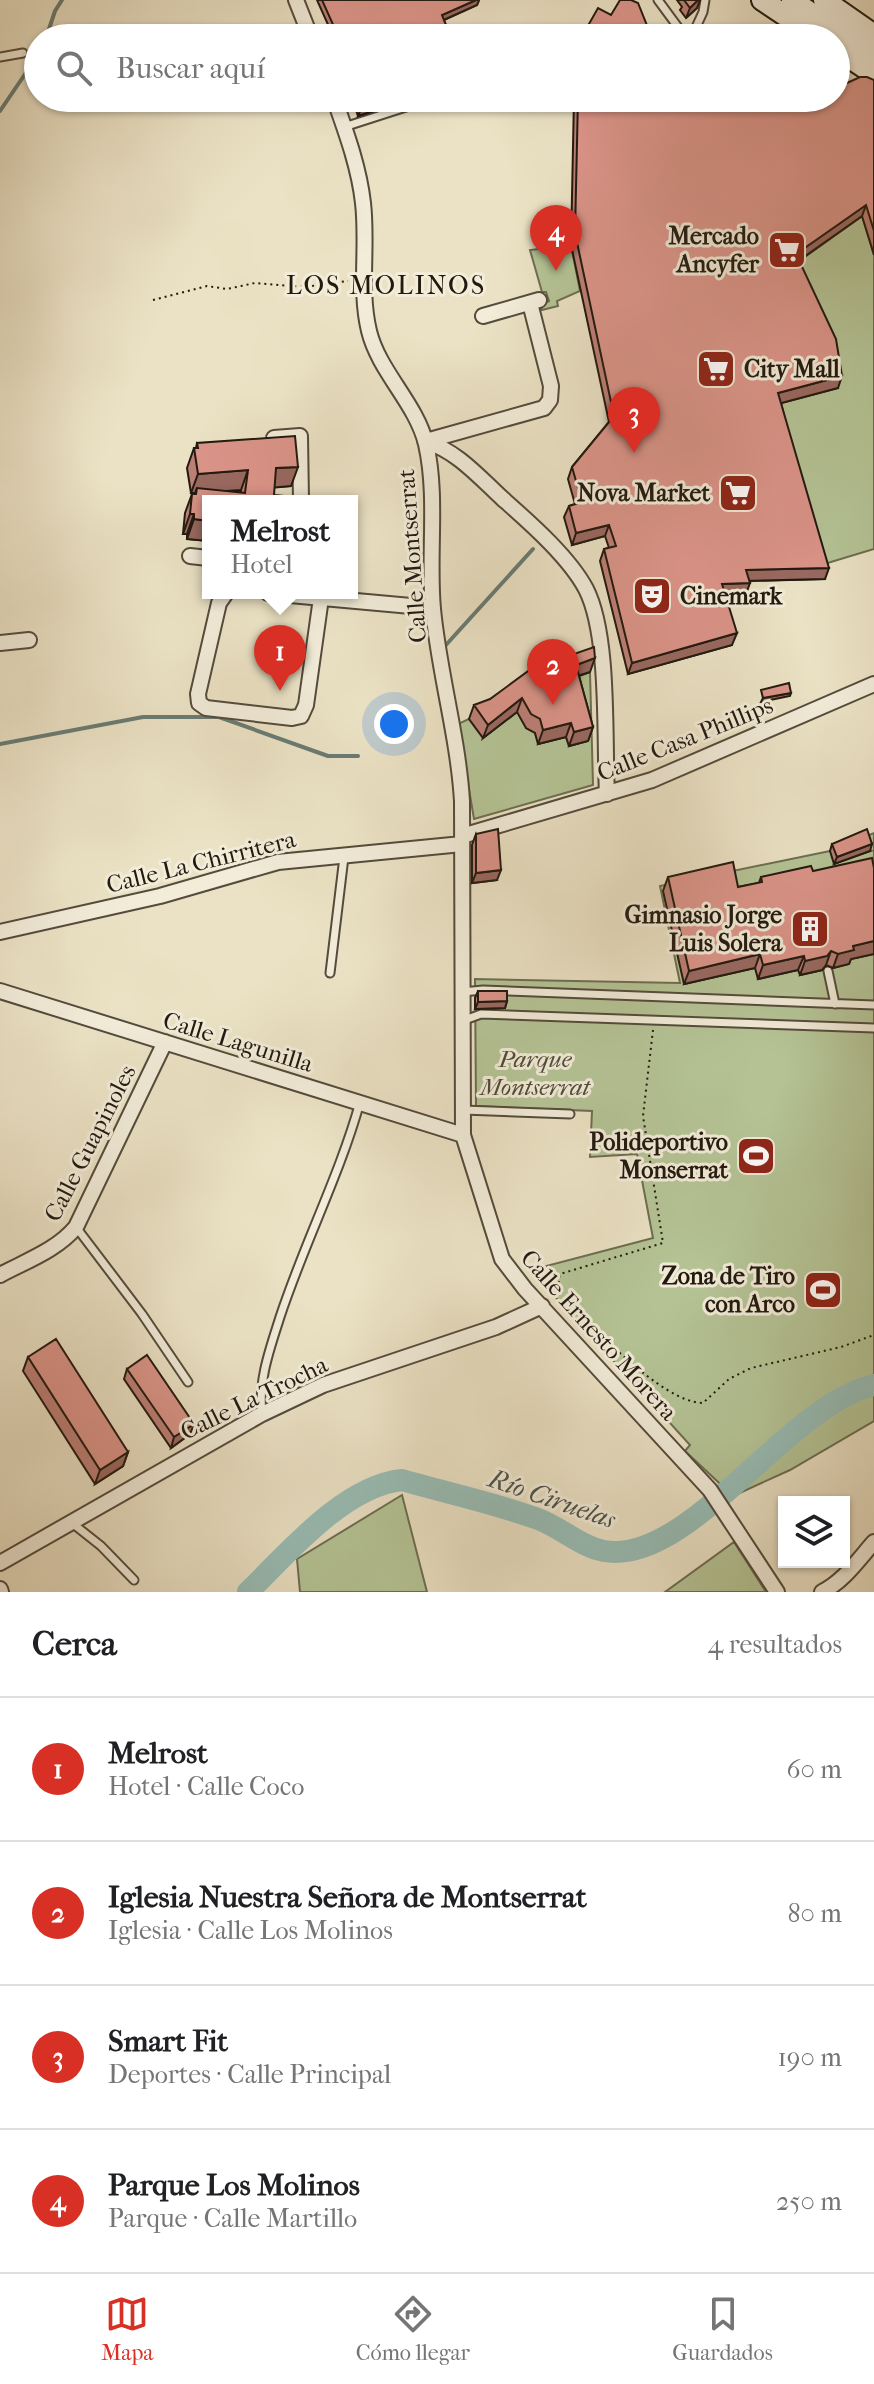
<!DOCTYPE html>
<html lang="es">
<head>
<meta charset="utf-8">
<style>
	:root { --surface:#fff; --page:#f6f6f6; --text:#202124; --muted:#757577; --line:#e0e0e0; --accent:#d93025 }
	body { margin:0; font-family:"IM FELL French Canon",serif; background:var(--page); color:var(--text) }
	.controls { position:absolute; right:24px; bottom:24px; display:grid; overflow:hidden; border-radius:0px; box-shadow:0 2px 6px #0004 }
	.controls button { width:72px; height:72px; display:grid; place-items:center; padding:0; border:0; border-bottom:2px solid var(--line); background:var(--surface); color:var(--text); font:40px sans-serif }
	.you { position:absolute; left:394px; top:724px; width:28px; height:28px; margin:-20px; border:6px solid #fff; border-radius:50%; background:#1a73e8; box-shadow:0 0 0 12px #1a73e833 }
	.badge { display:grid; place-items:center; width:52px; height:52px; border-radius:50%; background:var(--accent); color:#fff; font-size:26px; font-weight:700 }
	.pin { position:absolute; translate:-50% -66px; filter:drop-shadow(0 2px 4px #0008) }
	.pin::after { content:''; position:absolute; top:42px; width:28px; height:24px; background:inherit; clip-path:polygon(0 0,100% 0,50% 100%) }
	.popup { position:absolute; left:202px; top:495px; width:156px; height:104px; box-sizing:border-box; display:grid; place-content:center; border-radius:0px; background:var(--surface); filter:drop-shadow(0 2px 6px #0005); font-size:26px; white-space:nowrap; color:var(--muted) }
	.popup b { font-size:30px; color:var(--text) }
	.popup::after { content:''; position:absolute; left:50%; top:100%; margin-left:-16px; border:16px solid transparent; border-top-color:var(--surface) }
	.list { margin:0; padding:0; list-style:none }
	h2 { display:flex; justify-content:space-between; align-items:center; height:104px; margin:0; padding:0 32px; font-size:34px }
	h2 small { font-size:26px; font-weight:400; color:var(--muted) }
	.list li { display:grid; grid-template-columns:52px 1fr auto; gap:24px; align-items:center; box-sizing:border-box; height:144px; padding:0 32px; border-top:2px solid var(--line) }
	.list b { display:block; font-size:30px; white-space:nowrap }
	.list p { margin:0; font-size:26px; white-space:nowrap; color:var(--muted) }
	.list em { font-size:26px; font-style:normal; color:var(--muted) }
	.icon { flex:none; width:44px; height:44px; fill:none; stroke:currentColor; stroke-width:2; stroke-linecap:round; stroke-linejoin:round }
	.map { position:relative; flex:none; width:874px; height:1592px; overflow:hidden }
	.search { position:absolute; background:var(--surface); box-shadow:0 2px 6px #0004; left:24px; right:24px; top:24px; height:88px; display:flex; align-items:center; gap:20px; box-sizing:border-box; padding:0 28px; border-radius:44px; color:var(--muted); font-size:30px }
	.sheet { height:680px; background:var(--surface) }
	nav { display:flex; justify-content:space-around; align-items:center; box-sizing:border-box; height:112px; border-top:2px solid var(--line); background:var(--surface); font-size:22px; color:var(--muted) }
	nav a { display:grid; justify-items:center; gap:4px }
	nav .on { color:var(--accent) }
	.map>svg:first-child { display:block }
	.green { fill:#b5c496; stroke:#6c6e52; stroke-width:2 }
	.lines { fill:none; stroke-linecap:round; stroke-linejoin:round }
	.stream { stroke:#697b73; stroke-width:4 }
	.river { stroke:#98bdb5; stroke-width:22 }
	.service-casing { stroke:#544b3c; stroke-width:11 }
	.minor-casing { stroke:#544b3c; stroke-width:18 }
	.secondary-casing { stroke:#22190f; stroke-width:24 }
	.path { stroke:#22190f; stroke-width:2; stroke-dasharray:2 4; stroke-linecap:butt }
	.service { stroke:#f2ecd9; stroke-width:7 }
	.minor { stroke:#f2ecd9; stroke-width:14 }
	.secondary { stroke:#f2ecd9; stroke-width:20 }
	.wall { fill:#bc7f76; stroke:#22190f; stroke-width:2; fill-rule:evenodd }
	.shaded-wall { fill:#996860; stroke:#22190f; stroke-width:2 }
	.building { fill:#db9489; stroke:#22190f; stroke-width:2 }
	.labels { text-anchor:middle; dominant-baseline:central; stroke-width:6; stroke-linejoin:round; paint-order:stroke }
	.poi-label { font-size:24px; font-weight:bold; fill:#22190f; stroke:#f2ecd9; text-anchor:end }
	.street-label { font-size:24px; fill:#22190f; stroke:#f2ecd9 }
	.park-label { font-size:24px; font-style:italic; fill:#4e4c38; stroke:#f2ecd9 }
	.neighbourhood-label { font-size:26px; letter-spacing:2px; fill:#22190f; stroke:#f2ecd9 }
	.water-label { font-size:26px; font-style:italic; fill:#4b5249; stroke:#f2ecd9 }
</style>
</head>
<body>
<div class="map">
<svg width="874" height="1592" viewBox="0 0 874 1592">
	<rect width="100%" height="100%" fill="#ebe2c5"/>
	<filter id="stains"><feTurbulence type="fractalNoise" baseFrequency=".0025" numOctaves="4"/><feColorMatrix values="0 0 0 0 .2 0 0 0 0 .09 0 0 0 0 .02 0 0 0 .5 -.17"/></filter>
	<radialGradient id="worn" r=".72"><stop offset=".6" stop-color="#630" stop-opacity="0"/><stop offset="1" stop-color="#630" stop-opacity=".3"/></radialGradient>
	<path class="green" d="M862,216L874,255V549L821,565L774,405L791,266Z
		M571,245L580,291L557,301L558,306L542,310L541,305L549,301L546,292H542L530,250Z
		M590,672L593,785L474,819L458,724L552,680L526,728L535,733L538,743L566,737L569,746L587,741L571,678Z
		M874,833V1421L790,1470L733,1496L685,1451L690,1445L531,1270L653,1238L637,1154L590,1157L592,1111L476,1106L475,979L680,983L660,886L830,851Z
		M402,1495L427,1592H300L297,1559Z
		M734,1542L766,1592H665Z"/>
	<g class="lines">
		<path class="stream" d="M46,38L55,11L62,0
			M0,111L38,55
			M445,646L533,549
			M0,744L143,717H219L328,756H358"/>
		<path class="river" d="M248,1592C288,1553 344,1486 402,1480C447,1493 494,1503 538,1519C560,1527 581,1547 604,1551C689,1566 787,1405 874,1385"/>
		<defs>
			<path id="service" d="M658,0L686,38
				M691,38L703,12L705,0
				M744,38L770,31L784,38
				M0,57L23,53
				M344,127L434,98
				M828,971L835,1004
				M330,973L344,857
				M462,992L483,990L874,1005
				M462,1021L481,1014L874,1028
				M463,1110L570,1114
				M76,1227L142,1314L188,1382
				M262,1414C258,1380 270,1349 280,1317C304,1244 340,1174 360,1102
				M72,1523L101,1546L134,1580"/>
			<path id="minor" d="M296,0L311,38
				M334,98C346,132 359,167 363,203C368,246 359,289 369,331C379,372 416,403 426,444C438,497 428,555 433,609C439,673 458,736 462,801L463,1135L502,1259L525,1289L710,1490L777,1592
				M483,316L539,300
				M274,438L300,436L301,501
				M425,441C457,451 479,477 503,499C530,523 569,557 586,589C610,636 604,739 607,794
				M426,441L544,408L550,400L551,386L530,303
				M190,556L208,558
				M226,593L219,603L198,694L199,703L206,708L292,718L301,716L306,705L321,598
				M268,593L433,608
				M0,643L29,640
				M462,836L652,780L874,684
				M0,932L160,896L278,862L462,844
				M0,991L463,1135
				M0,1275C26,1261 57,1250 76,1227L165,1042
				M0,1563L262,1414L323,1385L496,1327L542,1306
				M0,1589L1,1592
				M822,1592C844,1581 858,1560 874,1542"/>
			<path id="secondary" d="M762,0L819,38
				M792,0L874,57
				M824,0L874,35
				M836,49L874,74"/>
		</defs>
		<use href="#service" class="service-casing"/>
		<use href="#minor" class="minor-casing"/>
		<use href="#secondary" class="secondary-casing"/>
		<path class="path" d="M29,60L38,70
			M153,300L207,286L227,289L255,283L304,287L348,281
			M653,1030L643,1116L663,1243L560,1274L558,1288C584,1320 662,1403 703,1403L729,1379L751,1368L841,1347L874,1335"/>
		<use href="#service" class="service"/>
		<use href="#minor" class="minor"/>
		<use href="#secondary" class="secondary"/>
	</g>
	<path class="wall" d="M317,0H479L477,5L444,20L451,38H334Z
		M677,0H700L697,8L686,18L680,10L682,7Z
		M874,80V255L862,216L799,261L838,388L781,403L825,579L749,581L746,594L725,595L732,645L628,674L600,561L604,549L609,548L605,536L572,545L564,517L569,506L575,504L568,479L572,467L609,422L571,245L574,98H836Z
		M352,98H413L358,116Z
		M197,443L291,486L275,487L208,501V541L187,539V534H183L185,513L192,494H194L195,493H191L187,468L194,448H196ZM241,490V492L224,491Z
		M590,672L579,676L593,727L588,741L569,746L566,737L538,744L535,733L526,728L517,712L483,738L469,719L474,705Z
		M476,834L497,880L472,883V845Z
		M832,844L870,851L834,864L830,851Z
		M813,871L874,954L851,959L849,964L833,968L826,965L822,970L800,975L798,970L758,979L755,968L684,984L663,891L668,877L738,887L759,883L761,877Z
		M478,991L507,1001L505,1008L475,1009V998Z
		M28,1357L128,1452L123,1466L95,1484L23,1371Z
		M127,1369L190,1434L171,1448L124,1379Z"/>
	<path class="shaded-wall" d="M476,0H479L477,5L439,22L442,15Z
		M698,0H700L697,8L686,18L690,8Z
		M393,98H413L358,116L361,109Z
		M866,205L862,216L791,266L796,254Z
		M842,376L838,388L774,405L778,393Z
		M298,467L291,486L269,488L276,468Z
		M248,470L241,490L196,493L197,488L195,493H191L198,474Z
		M190,514H194L187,534H183Z
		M194,519L208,521V541L187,539Z
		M609,525L605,536L572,545L576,533Z
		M829,568L825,579L742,581L746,570Z
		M750,583L746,594L718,595L722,584Z
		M737,633L732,645L628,674L632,663Z
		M595,658L590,672L571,678L576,665Z
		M791,693L790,696L761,702L763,698Z
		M522,698L517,712L483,738L488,725Z
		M571,723L566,737L538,744L543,730Z
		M593,727L588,741L569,746L574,732Z
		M872,844L870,851L834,864L837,857Z
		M501,870L497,880L472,883L476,873Z
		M874,941V954L851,959L849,964L833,968L838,954L853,946Z
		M831,951L826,965L822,970L800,975L805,961Z
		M760,954L755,968L684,984L689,971Z
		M804,956L798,970L758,979L763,965Z
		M507,1001L505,1008L475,1009L478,1002Z
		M194,1424L190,1434L171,1448L174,1437Z
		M128,1452L123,1466L95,1484L100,1470Z"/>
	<path class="building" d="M322,0H476L442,15L451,38H339Z
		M620,0H631L638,3L652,38H581L598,8L611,15Z
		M684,0H698L690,8Z
		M860,77H867L874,80V231L866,205L796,254L836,339L842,376L778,393L829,568L746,570L750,583L722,584L737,633L632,663L604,549L616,546L609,525L576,533L569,506L582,502L572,467L614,416L575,233L578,98H836V88Z
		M357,98H393L361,109Z
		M295,436L298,467L276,468L274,495L294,497V501H208V521L194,519V514H190L192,494H196L197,488L245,493L248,470L198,474L194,448H198L197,443Z
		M594,647L595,658L576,665L593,727L574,732L571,723L543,730L540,719L531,714L522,698L488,725L474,705L490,699L531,669Z
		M789,683L791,693L763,698L761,690Z
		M498,829L501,870L476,873V834Z
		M867,829L872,844L837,857L832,844Z
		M872,858L874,868V941L853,946L854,950L838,954L831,951L827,956L805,961L804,956L763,965L760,954L689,971L668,877L733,862L738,887L762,882L761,877L811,866L813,871Z
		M478,991H507V1001L478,1002Z
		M56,1339L128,1452L100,1470L28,1357Z
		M147,1355L194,1424L174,1437L127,1369Z"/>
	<defs>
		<symbol id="supermarket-square" viewBox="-11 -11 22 22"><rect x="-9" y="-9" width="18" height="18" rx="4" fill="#8f2418" stroke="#f2ecd9"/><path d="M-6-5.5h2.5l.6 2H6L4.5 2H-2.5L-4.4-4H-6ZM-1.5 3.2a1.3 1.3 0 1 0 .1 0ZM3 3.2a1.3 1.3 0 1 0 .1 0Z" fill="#fff"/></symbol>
		<symbol id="theatre-square" viewBox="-11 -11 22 22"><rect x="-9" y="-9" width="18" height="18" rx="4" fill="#8f2418" stroke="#f2ecd9"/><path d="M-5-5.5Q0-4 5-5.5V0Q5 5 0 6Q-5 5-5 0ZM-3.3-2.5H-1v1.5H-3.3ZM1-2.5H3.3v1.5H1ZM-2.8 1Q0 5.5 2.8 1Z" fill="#fff"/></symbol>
		<symbol id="building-square" viewBox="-11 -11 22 22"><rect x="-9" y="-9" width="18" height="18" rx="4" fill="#8f2418" stroke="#f2ecd9"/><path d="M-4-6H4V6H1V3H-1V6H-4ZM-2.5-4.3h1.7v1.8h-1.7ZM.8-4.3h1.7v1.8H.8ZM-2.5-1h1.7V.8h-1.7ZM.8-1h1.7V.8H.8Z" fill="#fff"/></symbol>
		<symbol id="stadium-square" viewBox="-11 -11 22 22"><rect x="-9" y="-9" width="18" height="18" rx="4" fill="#8f2418" stroke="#f2ecd9"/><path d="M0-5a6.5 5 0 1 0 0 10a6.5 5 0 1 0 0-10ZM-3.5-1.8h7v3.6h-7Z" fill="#fff"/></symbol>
	</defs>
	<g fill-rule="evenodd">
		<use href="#supermarket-square" x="765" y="228" width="44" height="44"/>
		<use href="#supermarket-square" x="694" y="347" width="44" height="44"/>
		<use href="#supermarket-square" x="716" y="471" width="44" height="44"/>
		<use href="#theatre-square" x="630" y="574" width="44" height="44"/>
		<use href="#building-square" x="788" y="907" width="44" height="44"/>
		<use href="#stadium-square" x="734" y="1134" width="44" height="44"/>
		<use href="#stadium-square" x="801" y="1268" width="44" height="44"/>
	</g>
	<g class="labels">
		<g class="poi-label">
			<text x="759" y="236">Mercado<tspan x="759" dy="28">Ancyfer</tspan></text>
			<text x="744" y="369" text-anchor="start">City Mall</text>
			<text x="710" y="493">Nova Market</text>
			<text x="680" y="596" text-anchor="start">Cinemark</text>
			<text x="782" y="915">Gimnasio Jorge<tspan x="782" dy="28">Luis Solera</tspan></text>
			<text x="728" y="1142">Polideportivo<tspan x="728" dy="28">Monserrat</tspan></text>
			<text x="795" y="1276">Zona de Tiro<tspan x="795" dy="28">con Arco</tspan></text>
		</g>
		<g class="street-label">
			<text transform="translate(412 556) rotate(-94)">Calle Montserrat</text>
			<text transform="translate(685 739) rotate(-22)">Calle Casa Phillips</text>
			<text transform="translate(201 862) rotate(-14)">Calle La Chirritera</text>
			<text transform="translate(238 1042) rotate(17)">Calle Lagunilla</text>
			<text transform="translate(90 1143) rotate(-63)">Calle Guapinoles</text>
			<text transform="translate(599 1335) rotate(48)">Calle Ernesto Morera</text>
			<text transform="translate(254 1398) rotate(-26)">Calle La Trocha</text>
		</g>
		<g class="park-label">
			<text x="535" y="1059">Parque<tspan x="535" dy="28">Montserrat</tspan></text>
		</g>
		<g class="neighbourhood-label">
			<text x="386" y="285">LOS MOLINOS</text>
		</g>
		<g class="water-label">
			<text transform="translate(552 1499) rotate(19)">Río Ciruelas</text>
		</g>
	</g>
	<rect width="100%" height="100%" filter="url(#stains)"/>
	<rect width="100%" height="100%" fill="url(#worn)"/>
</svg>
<div class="controls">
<button><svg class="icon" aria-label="layers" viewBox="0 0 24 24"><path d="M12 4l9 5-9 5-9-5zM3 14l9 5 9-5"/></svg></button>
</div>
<div class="you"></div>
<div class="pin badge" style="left:280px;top:691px">1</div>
<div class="popup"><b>Melrost</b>Hotel</div>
<div class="pin badge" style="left:553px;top:705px">2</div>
<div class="pin badge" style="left:634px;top:453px">3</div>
<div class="pin badge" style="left:556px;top:271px">4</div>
<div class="search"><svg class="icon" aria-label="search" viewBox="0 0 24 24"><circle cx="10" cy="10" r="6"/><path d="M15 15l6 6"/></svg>Buscar aquí</div>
</div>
<section class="sheet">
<h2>Cerca<small>4 resultados</small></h2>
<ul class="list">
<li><span class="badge">1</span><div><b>Melrost</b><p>Hotel · Calle Coco</p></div><em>60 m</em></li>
<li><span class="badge">2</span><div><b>Iglesia Nuestra Señora de Montserrat</b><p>Iglesia · Calle Los Molinos</p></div><em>80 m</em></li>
<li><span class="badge">3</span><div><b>Smart Fit</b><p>Deportes · Calle Principal</p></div><em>190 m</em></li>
<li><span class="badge">4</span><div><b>Parque Los Molinos</b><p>Parque · Calle Martillo</p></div><em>250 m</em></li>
</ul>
</section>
<nav>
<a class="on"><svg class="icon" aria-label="map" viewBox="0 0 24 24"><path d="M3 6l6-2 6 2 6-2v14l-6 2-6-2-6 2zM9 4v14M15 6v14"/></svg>Mapa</a>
<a><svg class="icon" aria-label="directions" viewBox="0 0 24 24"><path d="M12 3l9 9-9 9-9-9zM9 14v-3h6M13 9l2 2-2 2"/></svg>Cómo llegar</a>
<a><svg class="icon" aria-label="saved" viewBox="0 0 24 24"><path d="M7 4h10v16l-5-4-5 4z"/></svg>Guardados</a>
</nav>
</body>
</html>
